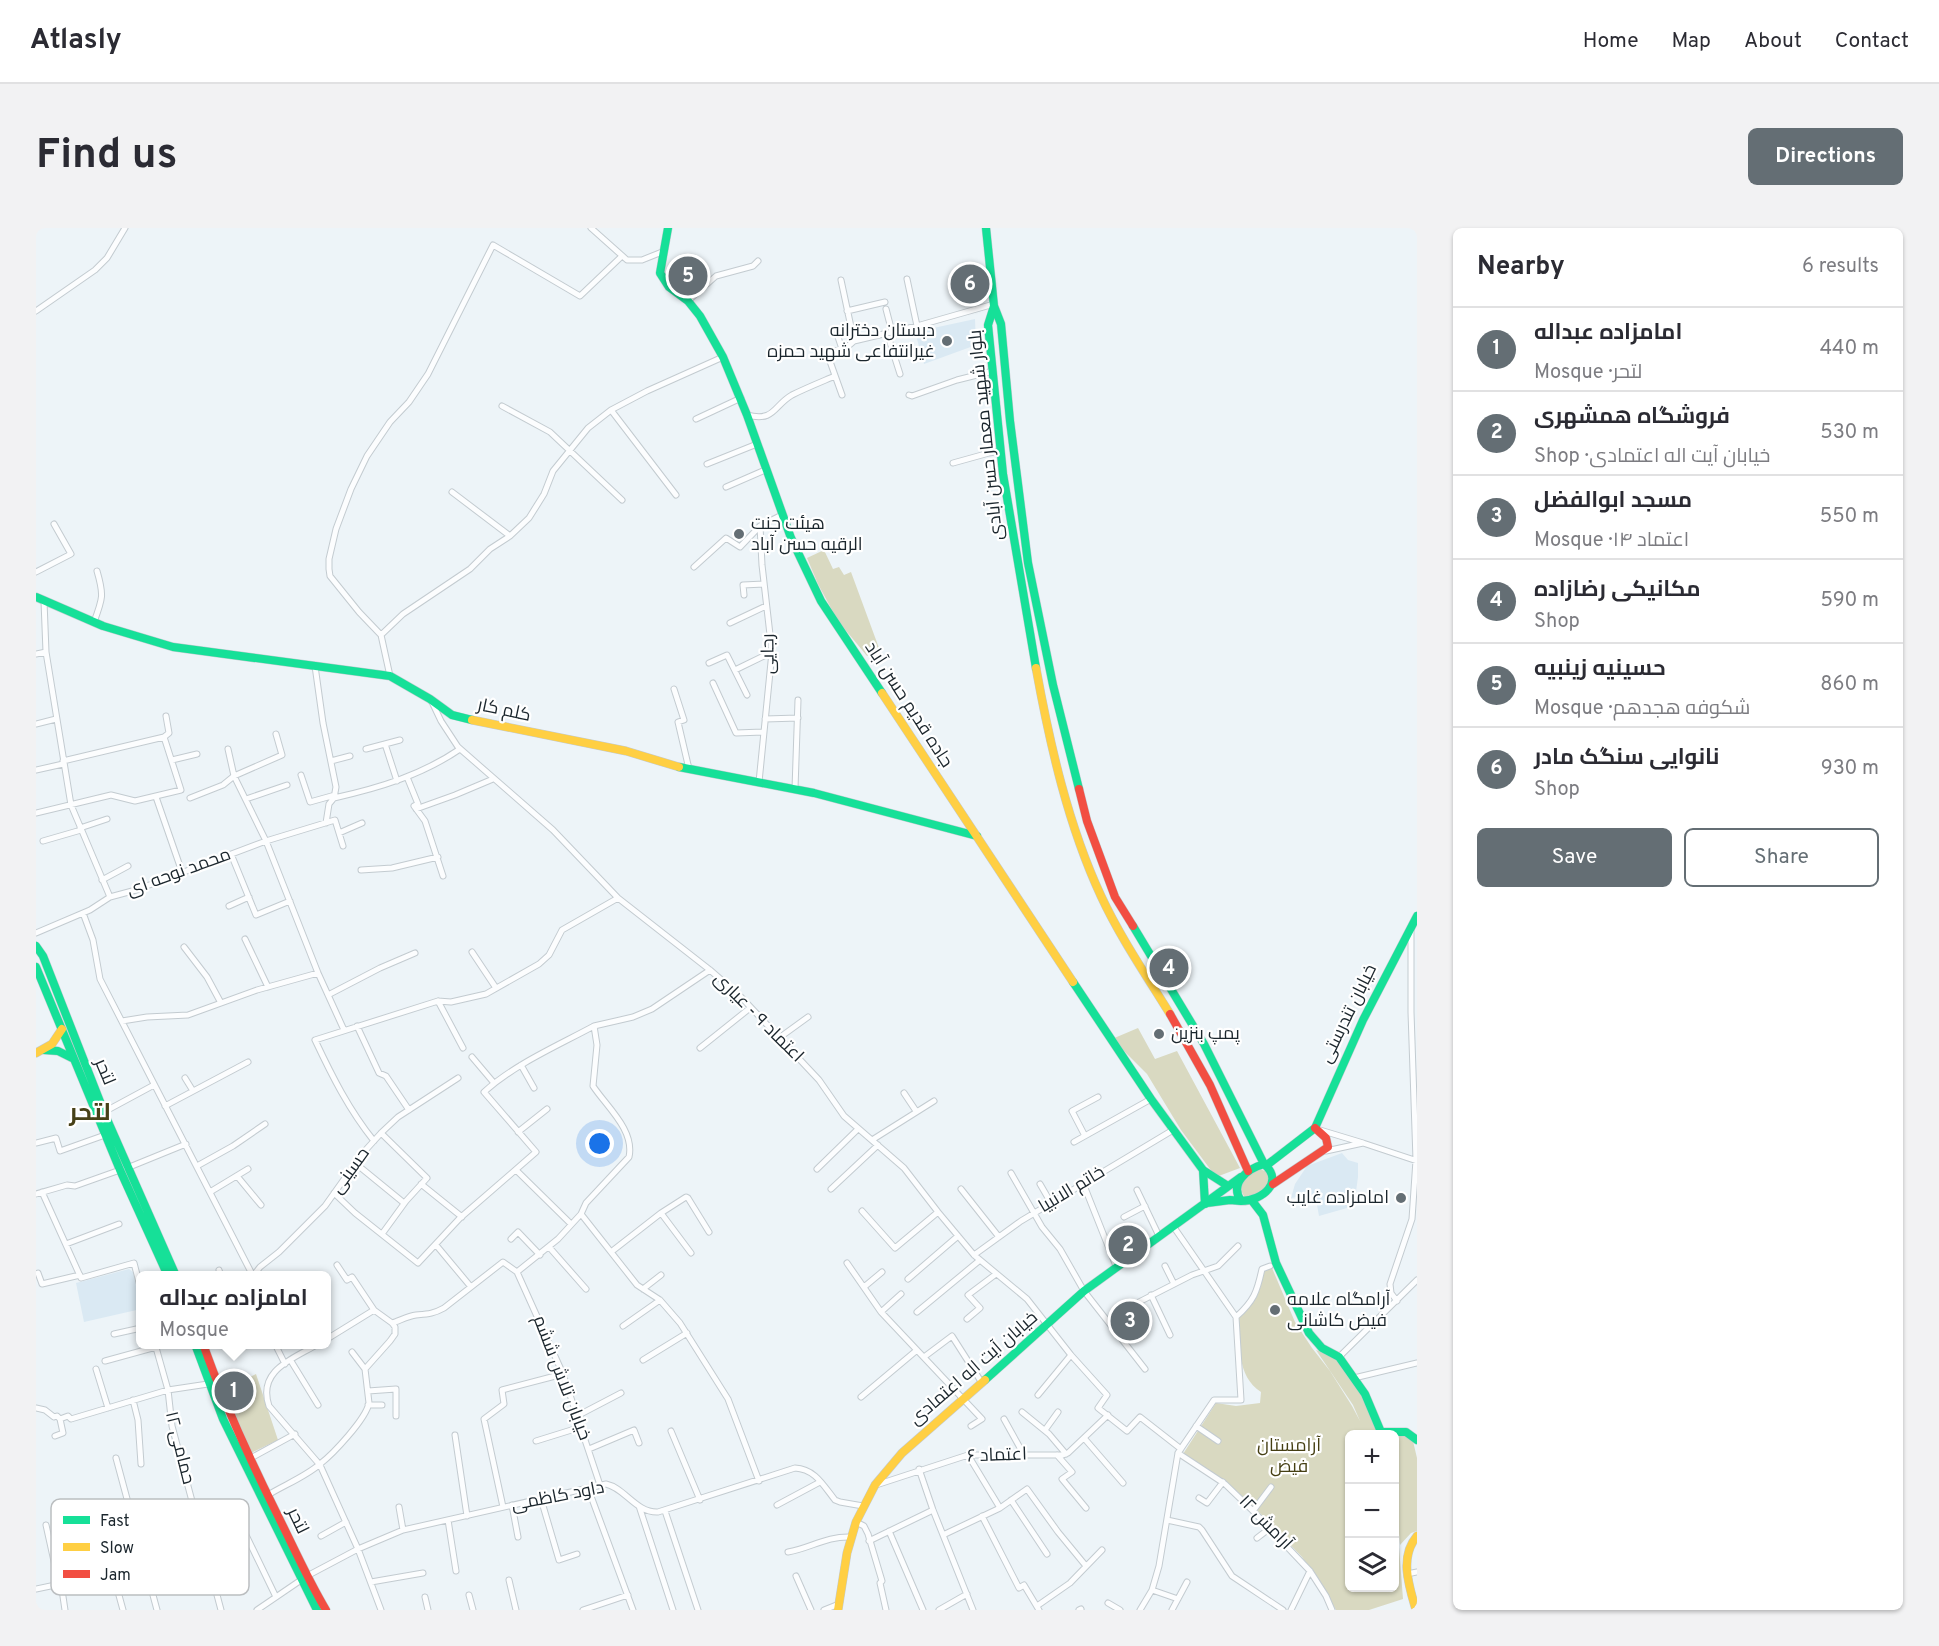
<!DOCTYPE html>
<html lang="en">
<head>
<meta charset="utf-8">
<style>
	:root { --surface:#fff; --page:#f2f2f3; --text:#2b2b33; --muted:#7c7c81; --line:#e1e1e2; --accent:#646e74 }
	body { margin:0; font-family:Overpass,Cairo,sans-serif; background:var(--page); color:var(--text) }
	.controls { position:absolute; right:18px; bottom:18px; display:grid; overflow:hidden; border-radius:9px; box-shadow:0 2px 4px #0004 }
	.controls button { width:54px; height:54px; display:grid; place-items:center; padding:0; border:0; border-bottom:2px solid var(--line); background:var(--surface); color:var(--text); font:30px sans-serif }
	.you { position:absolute; left:564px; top:916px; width:21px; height:21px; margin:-15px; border:4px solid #fff; border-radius:50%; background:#1a73e8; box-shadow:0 0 0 9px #1a73e833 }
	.badge { display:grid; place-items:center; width:39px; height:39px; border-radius:50%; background:var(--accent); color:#fff; font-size:20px; font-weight:700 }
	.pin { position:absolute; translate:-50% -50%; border:3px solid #fff; box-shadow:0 2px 6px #0006 }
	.popup { position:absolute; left:100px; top:1043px; width:195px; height:78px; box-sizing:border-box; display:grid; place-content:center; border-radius:9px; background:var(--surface); filter:drop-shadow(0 2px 4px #0005); font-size:20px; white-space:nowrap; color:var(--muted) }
	.popup b { font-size:22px; color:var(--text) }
	.popup::after { content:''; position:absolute; left:50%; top:100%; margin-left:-12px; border:12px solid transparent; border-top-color:var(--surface) }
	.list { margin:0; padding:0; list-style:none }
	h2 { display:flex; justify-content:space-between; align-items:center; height:78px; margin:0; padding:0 24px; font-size:26px }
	h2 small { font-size:20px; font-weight:400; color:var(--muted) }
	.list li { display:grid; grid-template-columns:39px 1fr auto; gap:18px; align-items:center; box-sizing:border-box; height:84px; padding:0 24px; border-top:2px solid var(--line) }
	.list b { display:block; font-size:22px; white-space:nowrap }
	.list p { margin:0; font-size:20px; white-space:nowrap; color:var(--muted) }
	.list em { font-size:20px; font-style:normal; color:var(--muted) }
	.actions { display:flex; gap:12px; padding:18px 24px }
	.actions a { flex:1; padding:14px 0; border:2px solid var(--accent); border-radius:9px; text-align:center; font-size:21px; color:var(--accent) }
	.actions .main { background:var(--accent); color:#fff }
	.icon { flex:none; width:33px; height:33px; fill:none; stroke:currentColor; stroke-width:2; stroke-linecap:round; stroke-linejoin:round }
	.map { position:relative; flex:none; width:1381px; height:1382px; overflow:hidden; border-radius:9px }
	header { display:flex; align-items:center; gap:36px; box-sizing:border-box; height:84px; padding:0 30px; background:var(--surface); border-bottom:2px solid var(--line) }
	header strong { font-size:28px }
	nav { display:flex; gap:33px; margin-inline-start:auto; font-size:21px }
	.intro { display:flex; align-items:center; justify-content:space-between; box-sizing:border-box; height:144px; padding:0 36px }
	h1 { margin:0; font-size:42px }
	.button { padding:15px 27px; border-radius:9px; background:var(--accent); color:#fff; font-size:21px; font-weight:700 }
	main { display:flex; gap:36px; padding:0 36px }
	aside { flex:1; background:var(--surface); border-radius:9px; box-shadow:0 2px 4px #0004 }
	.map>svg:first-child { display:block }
	.built { fill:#dae9f3 }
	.green { fill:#d9d9c1 }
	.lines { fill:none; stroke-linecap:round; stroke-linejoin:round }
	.street-casing { stroke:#c3cbd0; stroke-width:7 }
	.fast-casing { stroke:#c3cbd0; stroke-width:9 }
	.slow-casing { stroke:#c3cbd0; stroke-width:9 }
	.jam-casing { stroke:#c3cbd0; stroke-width:9 }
	.street { stroke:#fcfdfe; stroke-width:5 }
	.fast { stroke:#16e098; stroke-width:8 }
	.slow { stroke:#ffcf43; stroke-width:8 }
	.jam { stroke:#f24e42; stroke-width:8 }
	.poi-dot { fill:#646e74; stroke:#fff; stroke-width:2 }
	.labels { text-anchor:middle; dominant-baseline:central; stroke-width:4.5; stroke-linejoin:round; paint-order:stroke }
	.poi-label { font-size:18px; fill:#1b262d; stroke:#fff; text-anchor:start }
	.street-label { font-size:18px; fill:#1b262d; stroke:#fff }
	.park-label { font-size:18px; fill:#453f13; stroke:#fff }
	.district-label { font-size:24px; font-weight:bold; fill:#474118; stroke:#fff }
	.key { fill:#fff; stroke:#bbbec0; stroke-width:1.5 }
	.key-label { font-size:16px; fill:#1b262d }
</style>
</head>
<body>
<header>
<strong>Atlasly</strong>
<nav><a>Home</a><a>Map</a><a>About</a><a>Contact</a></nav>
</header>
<div class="intro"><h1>Find us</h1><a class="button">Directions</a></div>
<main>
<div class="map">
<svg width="1381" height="1382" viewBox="0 0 1381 1382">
	<rect width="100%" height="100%" fill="#edf4f8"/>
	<path class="built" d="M939,91L940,117L888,136L879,104Z
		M1306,925L1312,932L1322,935V949L1318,978L1283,988L1279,966L1255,970L1259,956L1271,938Z
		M93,1041L97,1044L105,1081L48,1094L40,1055Z"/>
	<path class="green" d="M788,322L797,341L803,339L808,347L815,344L843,420L831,428L802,393L782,356L771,330Z
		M1102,800L1119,831L1141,823L1204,940L1180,949L1145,902L1111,846L1076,811Z
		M1224,941L1231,944L1234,952L1226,965L1211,970L1208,968C1200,956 1210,944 1224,941Z
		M1236,1040L1259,1094L1276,1120L1294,1143L1316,1178L1324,1193L1317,1177L1280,1122L1301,1130L1321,1159L1348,1206H1314V1360H1358L1359,1293L1362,1306L1367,1371L1333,1382H1300L1285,1355L1266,1329L1219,1280L1193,1256L1147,1226L1180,1175L1200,1178L1224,1175L1225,1164C1200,1148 1204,1115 1203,1090C1220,1074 1224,1066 1228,1043Z
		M220,1146L242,1212L213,1226L194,1186L217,1175L208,1152Z
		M1358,1207L1374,1208L1376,1209L1381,1230V1303L1375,1305L1364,1317L1363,1305L1358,1286Z"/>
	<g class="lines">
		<defs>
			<path id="street" d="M555,0L591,32H606L626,24
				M871,51L881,98
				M805,52L818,113
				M652,73L680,48L717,38L722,33
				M850,81L856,104
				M0,83L59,42L71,30L89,0
				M811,83L849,74
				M851,105L864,146
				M801,106L806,121
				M806,167L791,125L811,119L818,113L881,98L958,76
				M873,167L876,168L921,152L957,143
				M466,178L514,204L586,272
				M575,182L640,267
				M711,187C739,194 737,178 756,167C770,160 785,154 799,148
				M660,191L705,170
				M917,235L953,225L965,223
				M671,236L721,216
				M690,259L729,242
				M416,264L474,308
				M658,339L690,310L704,319L724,298L746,287
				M0,344L35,326L18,296
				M708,367L707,357L728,356
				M8,373L10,424L35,577L74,669
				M58,394C67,370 68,367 61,343
				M694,395L730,378
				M345,407L367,386L434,341L454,321L474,308L493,290L508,266L517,243L552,200L575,182L611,163L687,129
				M0,426L10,424
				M673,435L691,427L711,467
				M279,438L287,495L300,559L298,570L293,576L290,595
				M699,442L736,424
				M354,448L345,407L323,384L294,348L293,341V331L300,301L315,261L331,228L354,194L373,174L392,146L457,17L544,68L586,28
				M677,455L700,505L727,504
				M638,461L648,492L642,494L653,541
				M395,472L405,493L422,519L517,602L582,670L674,742L705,769L783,852L808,888L868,940L902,984L938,1027L991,1071L1035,1127L1071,1167L1062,1180L1091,1203L1104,1189L1145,1221
				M729,491L762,490
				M0,496L20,491
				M128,509L133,505L130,488
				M349,516L361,553
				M192,521L198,548L230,613L282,745L308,802
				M330,521L364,512
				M136,532L161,526
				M295,533L314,528
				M0,542L27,536
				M265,547L274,574L299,567
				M371,549L382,576L378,578L389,593L407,648
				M723,554L736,424L726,337L724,298
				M759,561L762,472
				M120,569L146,644
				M154,570L187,557L198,548L246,527L240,506
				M298,570C343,560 386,547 424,521
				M210,571L251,557
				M380,581L419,567L457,551
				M0,585L75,567L99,573L145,562L128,509L27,533
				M44,600L71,591
				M303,605L326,595
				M7,613L45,602
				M195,626L220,687L254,673
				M325,642L356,640L402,629
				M66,652L92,638
				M193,678L213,669
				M47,685L57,712L64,751L217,1048
				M0,705L54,682L74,669L100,662L230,613L299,592L307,618
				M209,711L232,759
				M148,719L171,749L185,775
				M436,724L460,760
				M292,767L344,740L379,725
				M402,773L427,820
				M86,793L111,789L152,787L221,762L282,745
				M321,798L343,845L350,848L373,882
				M743,810L772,789
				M664,820L714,780
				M436,829L458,855
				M485,837L498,860
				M149,850L157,863
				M868,865L880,883
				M129,878L212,834
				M68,884L118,857
				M1284,902L1327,915L1290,923
				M482,904L511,881
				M345,905L391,950L370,973L346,1006
				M1049,908L1036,883L1062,869
				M836,912L898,873
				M338,913C313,882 296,848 279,812L402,773L415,774L450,766L503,736L513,727L526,702L582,670
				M1038,914L1115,871
				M0,915L20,910L24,923L69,907
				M1327,915L1381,933
				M319,935L368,975
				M161,938L197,918L229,896
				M91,940L150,916
				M781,941L822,901
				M480,942L535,996
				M975,945L1006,999L1024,1021L1048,1063L1109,1141
				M201,948L225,977
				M1047,955L1080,1038
				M385,956L426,989
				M1004,956L1015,975
				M795,961L842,917
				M925,961L963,1009
				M1101,962L1123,1008
				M6,964L45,1050L98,1035L105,1062
				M174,964L212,941
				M298,965L319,985L382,1035L424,990L500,924L448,864C479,836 521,818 558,798
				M0,966L31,957L39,958L84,942
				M826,983L859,1020L902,984
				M625,985L655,1025
				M545,986L601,1057L624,1072L644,1095L692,1171L723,1253
				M1088,989L1109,978
				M1137,998L1200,1089
				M475,1011L482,1004L504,1027
				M30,1016L83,996
				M400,1017L435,1059
				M513,1019L550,1061
				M575,1024L625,985L650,969L652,970L673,1004
				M938,1027L985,993L1137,902
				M811,1035L845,1084L946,1191L935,1198
				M1129,1038L1138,1056
				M481,1044L527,1146L564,1257
				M2,1045L6,1056L44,1047
				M178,1048L184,1045L183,1042
				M217,1048L224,1039L243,1024L289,978L326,926L346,904L362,889L422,850
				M872,1051L922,1008
				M828,1059L846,1044
				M607,1061L625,1047
				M1115,1067L1134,1107
				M1361,1073L1355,1065L1354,1056L1376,991L1380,932L1375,784V700
				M1103,1074L1156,1047L1182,1038L1202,1018
				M338,1082L356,1095
				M845,1084L865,1066
				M881,1084L944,1032
				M1200,1089C1218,1073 1221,1064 1226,1041L1234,1038
				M931,1091L944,1080L932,1067L960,1046
				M356,1095C363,1093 372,1088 380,1087C392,1086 397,1086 408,1080L467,1034L481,1044L522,1011L545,986L550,975L593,929C599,902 570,878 557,858L561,817L558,798L597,789L616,781L674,742
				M587,1098L624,1072
				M78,1106L105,1100
				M291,1111L338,1082L316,1049L311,1052L301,1037
				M119,1116L132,1162L136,1198L185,1382
				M239,1116L249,1136
				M282,1116C257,1131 221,1142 233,1178L284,1237L322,1321L345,1382
				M316,1124L329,1141
				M888,1129L916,1108L946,1155
				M1303,1129L1381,1052
				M607,1132L651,1105
				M69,1133L120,1119
				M255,1133L282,1177
				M60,1141L72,1180
				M1318,1150L1381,1135
				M332,1163L360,1161V1188
				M1002,1167L1035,1127
				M825,1169L881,1122
				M97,1172L102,1192L105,1236
				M332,1177H346
				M0,1180L9,1182L18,1189L21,1188L24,1191L32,1188L35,1191L132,1162L172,1156
				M986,1184L1013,1206L1030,1226
				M541,1188L585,1165
				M968,1191L988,1227
				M1160,1198L1182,1213
				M1009,1202L1022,1184
				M635,1203L664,1272
				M419,1207L431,1288
				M19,1208L27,1205L24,1191
				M1048,1210L1087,1255
				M500,1213L545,1199
				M553,1221L598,1202L603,1215
				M1142,1225L1189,1256L1217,1283L1274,1343L1290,1368L1296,1382
				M932,1227L964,1280
				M1021,1227L1036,1244L1026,1251L1050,1280
				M80,1230L121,1382
				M213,1231L259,1206
				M883,1241L897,1282L937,1382
				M840,1257L932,1227H1027L1032,1225L1072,1187
				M552,1260L597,1382
				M232,1267C248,1257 269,1249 284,1236C297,1226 330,1191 333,1175L329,1141L354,1113L359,1106V1099L356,1095
				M1163,1270L1171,1275L1187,1254
				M505,1271L523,1332L541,1326
				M975,1272L1011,1326
				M476,1277L482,1309
				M741,1277L784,1254
				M603,1278L637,1382
				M363,1279L367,1302
				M467,1279L448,1191L468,1176L466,1162L527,1146
				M629,1283L662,1382
				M1217,1283L1235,1259
				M946,1288L983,1360L988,1357L1003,1382
				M412,1292L420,1343
				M1131,1292L1163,1299L1166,1302L1196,1348L1247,1382
				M820,1294L828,1298L832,1306L846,1353L844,1355L850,1382
				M10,1297L23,1356
				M853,1303L887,1382
				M209,1305L240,1369
				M907,1307L964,1280L991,1261L1022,1304L1050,1338
				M285,1308L310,1294
				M67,1309L87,1382
				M1221,1310L1234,1300
				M833,1313L897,1282
				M752,1324C775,1320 790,1308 815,1309
				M1371,1346L1381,1344
				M271,1348L322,1321L367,1302L570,1256C589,1260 600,1285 622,1284L759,1240C779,1241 787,1257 799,1272L804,1274L827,1278
				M760,1348L775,1382
				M473,1352L480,1382
				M335,1354L387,1345
				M25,1355L29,1382
				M0,1361L43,1352
				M1116,1362L1142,1371
				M433,1367L437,1382
				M389,1369L392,1382
				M1072,1375L1084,1382
				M1001,1378L1034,1355L1066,1322
				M221,1382L265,1352
				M547,1382L592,1367
				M788,1382L803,1376
				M903,1382L931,1366
				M1043,1382L1045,1381
				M1104,1382L1116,1362L1123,1338L1142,1225L1178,1172H1205L1200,1089
				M1136,1382L1151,1354
				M1255,1382L1274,1343"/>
			<path id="fast" d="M632,0L624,45L633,59L652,73L664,88L687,129L711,187L755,310L785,373L846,465
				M950,0L958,78L965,96L974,193L992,335L1017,457L1043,561
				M958,78L952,97L967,246L1000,440
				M0,369L67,398L137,419L354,448L394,471L416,487L436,492
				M643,539L778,565L941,608
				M1097,698L1168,816L1228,936
				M0,718L7,728L70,889L140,1048
				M0,739L84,942L132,1048
				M1037,754L1115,871L1167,942L1192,958
				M8,822L22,823L36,830
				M1279,900L1327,792L1381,688
				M1228,936C1249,954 1226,973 1205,973C1193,955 1211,941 1228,936Z
				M1231,937L1279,900
				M1167,942L1169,976
				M1217,974L1227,987L1240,1035L1273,1105L1286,1120L1303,1129L1329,1166L1345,1204H1370L1381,1212
				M1171,975L1194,972L1205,973
				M159,1116L187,1191L281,1382
				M949,1152L1048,1063L1205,949"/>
			<path id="slow" d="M1000,440C1014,517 1032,597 1065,668C1084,709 1110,747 1134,786
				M846,465L1037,754
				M436,492L590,523L643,539
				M0,825L16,816L26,801
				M802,1382L811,1325L820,1294L839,1257L866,1225L949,1152
				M1380,1382C1373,1358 1363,1329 1381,1308"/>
			<path id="jam" d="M1043,561L1051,593L1079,669L1097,698
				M1134,786L1174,857L1212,943
				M1237,956L1292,919L1290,910L1279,900
				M167,1116C188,1175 214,1232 242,1288C258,1320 272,1352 290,1382"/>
		</defs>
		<use href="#street" class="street-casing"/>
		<use href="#fast" class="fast-casing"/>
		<use href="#slow" class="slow-casing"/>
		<use href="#jam" class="jam-casing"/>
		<use href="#street" class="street"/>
		<use href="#fast" class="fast"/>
		<use href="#slow" class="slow"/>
		<use href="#jam" class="jam"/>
	</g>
	<g class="poi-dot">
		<circle cx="911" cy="113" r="6"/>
		<circle cx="703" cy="306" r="6"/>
		<circle cx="1123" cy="806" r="6"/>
		<circle cx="1365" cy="970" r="6"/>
		<circle cx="1239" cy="1082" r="6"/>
	</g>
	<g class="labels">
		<g class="poi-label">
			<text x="899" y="103" text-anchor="end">دبستان دخترانه<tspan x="899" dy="21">غیرانتفاعی شهید حمزه</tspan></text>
			<text x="715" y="296">هیئت جنت<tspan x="715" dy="21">الرقیه حسن آباد</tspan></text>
			<text x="1135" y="806">پمپ بنزین</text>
			<text x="1353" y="970" text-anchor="end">امامزاده غایب</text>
			<text x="1251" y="1072">آرامگاه علامه<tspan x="1251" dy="21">فیض کاشانی</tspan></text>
		</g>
		<g class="street-label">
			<text transform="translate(951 207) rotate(-96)">بلوار شهید معمار حسن آبادی</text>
			<text transform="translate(733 426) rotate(-91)">رجایی</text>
			<text transform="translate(872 477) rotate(57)">جاده قدیم حسن آباد</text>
			<text transform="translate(468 483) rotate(12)">کلم کار</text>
			<text transform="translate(143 645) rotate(-20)">محمد نوحه ای</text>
			<text transform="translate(1313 786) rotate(-64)">خیابان تندرستی</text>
			<text transform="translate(722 790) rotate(45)">اعتماد ۹ - عیاری</text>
			<text transform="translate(68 844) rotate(67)">لتحر</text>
			<text transform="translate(315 943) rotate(-54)">حسینی</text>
			<text transform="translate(1036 962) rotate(-31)">خاتم الانبیا</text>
			<text transform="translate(938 1141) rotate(-41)">خیابان آیت اله اعتمادی</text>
			<text transform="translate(525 1150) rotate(69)">خیابان تلاش ششم</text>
			<text transform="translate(143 1220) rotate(76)">حمامی ۱۲</text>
			<text transform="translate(961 1228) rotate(-2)">اعتماد ۶</text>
			<text transform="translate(522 1269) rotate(-11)">داود کاظمی</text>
			<text transform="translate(261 1293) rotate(64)">لتحر</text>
			<text transform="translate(1229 1295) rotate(46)">آرامش ۱۲</text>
		</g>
		<g class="park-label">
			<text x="1253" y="1218">آرامستان<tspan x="1253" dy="21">فیض</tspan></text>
		</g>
		<g class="district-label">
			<text x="54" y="886">لتحر</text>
		</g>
	</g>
	<rect x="15" y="1271" width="198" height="96" rx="9" class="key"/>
	<rect x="27" y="1288" width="27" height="8" fill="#16e098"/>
	<rect x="27" y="1315" width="27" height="8" fill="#ffcf43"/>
	<rect x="27" y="1342" width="27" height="8" fill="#f24e42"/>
	<g class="key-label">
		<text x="64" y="1298">Fast</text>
		<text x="64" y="1325">Slow</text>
		<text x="64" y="1352">Jam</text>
	</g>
</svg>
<div class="controls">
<button>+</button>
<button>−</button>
<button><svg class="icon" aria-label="layers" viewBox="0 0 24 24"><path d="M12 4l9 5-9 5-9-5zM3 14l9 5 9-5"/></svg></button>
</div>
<div class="you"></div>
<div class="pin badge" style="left:198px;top:1163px">1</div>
<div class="popup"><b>امامزاده عبداله</b>Mosque</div>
<div class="pin badge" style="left:1092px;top:1017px">2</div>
<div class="pin badge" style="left:1094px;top:1093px">3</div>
<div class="pin badge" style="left:1133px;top:740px">4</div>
<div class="pin badge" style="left:652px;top:48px">5</div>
<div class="pin badge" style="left:934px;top:56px">6</div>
</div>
<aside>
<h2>Nearby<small>6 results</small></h2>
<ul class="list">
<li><span class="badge">1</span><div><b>امامزاده عبداله</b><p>Mosque · لتحر</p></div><em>440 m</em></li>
<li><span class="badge">2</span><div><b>فروشگاه همشهری</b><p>Shop · خیابان آیت اله اعتمادی</p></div><em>530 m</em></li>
<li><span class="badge">3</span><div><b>مسجد ابوالفضل</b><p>Mosque · اعتماد ۱۴</p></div><em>550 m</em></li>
<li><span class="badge">4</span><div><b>مکانیکی رضازاده</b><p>Shop</p></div><em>590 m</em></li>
<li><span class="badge">5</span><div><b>حسینیه زینبیه</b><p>Mosque · شکوفه هجدهم</p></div><em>860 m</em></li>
<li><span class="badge">6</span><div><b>نانوایی سنگک مادر</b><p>Shop</p></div><em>930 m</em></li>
</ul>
<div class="actions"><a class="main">Save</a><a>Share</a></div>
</aside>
</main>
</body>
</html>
